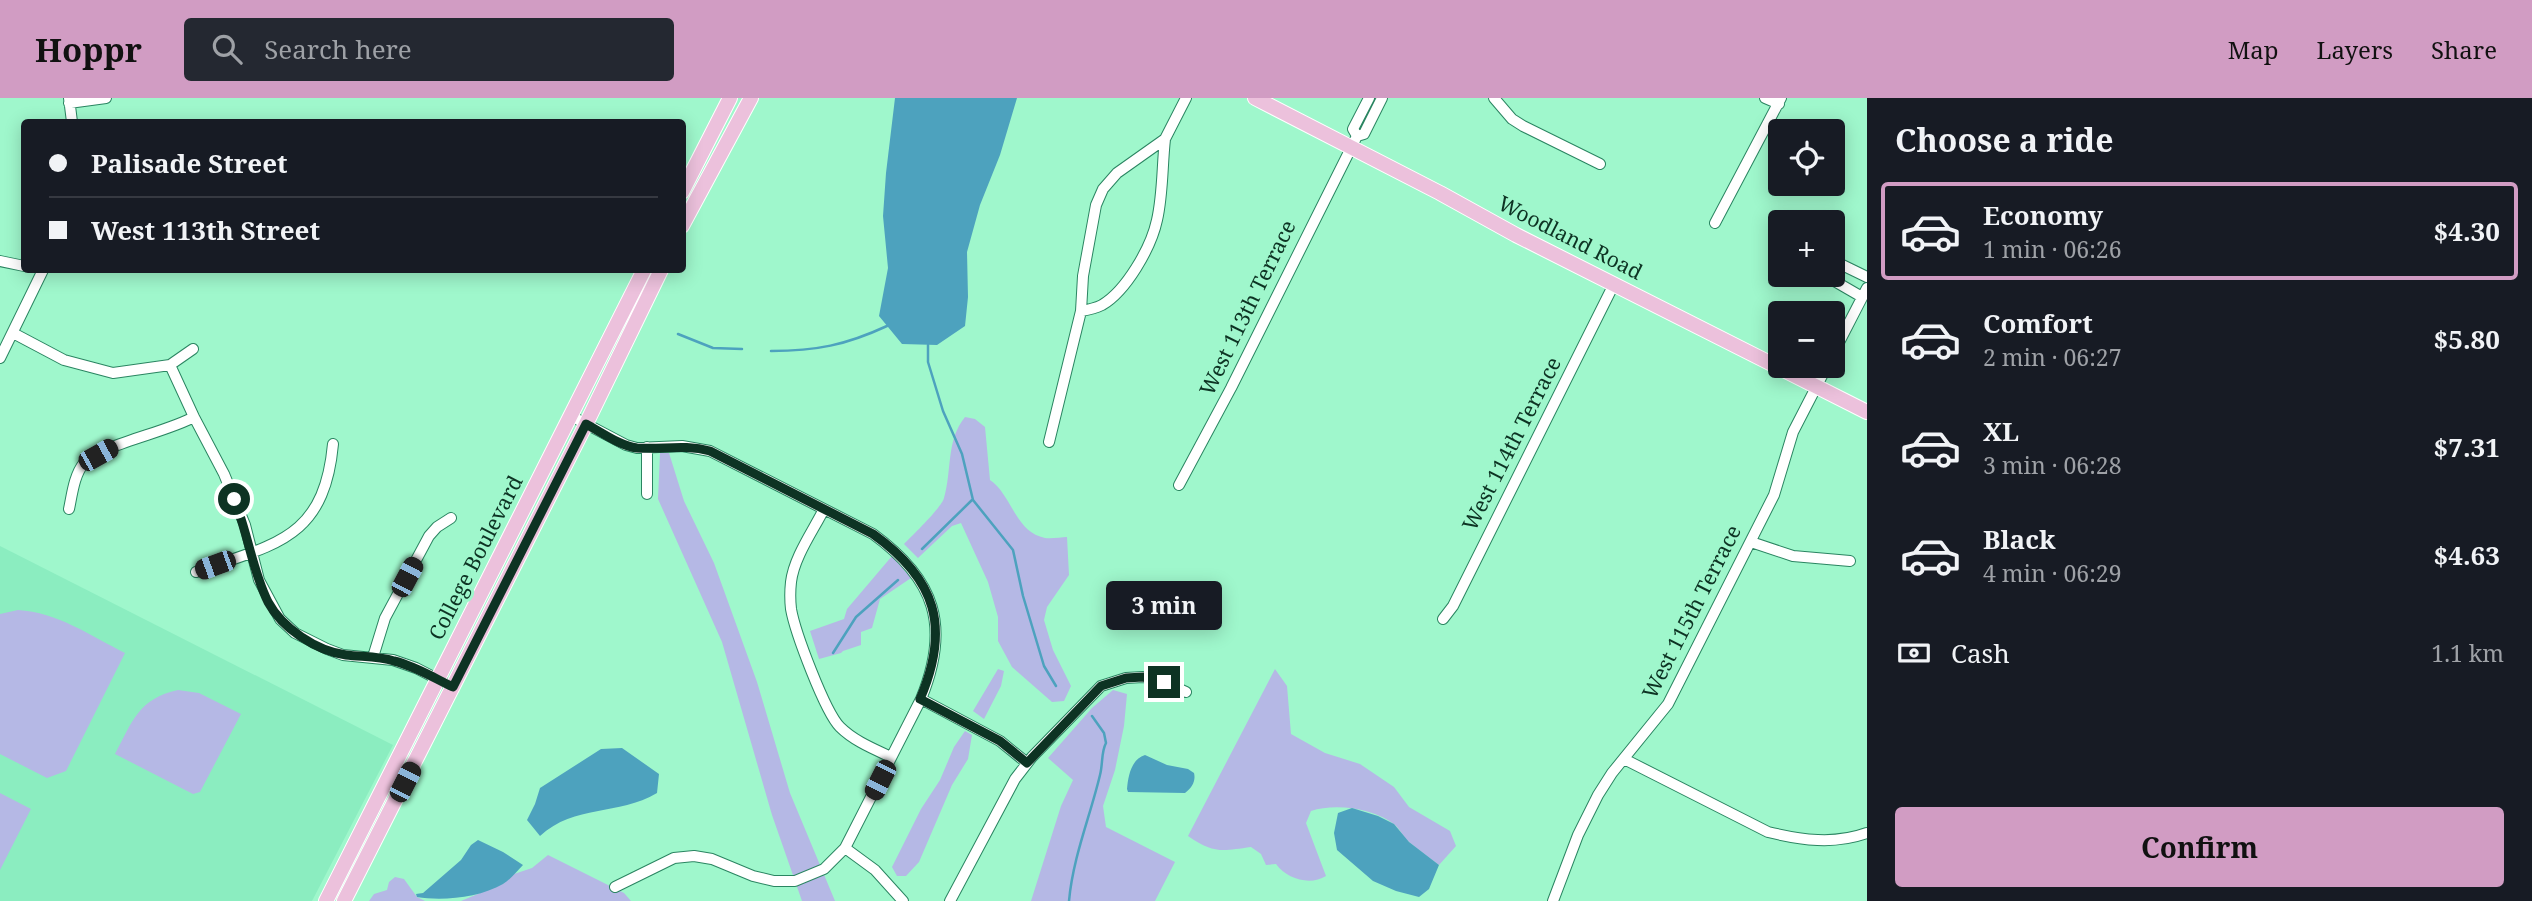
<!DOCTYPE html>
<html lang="en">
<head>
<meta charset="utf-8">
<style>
  :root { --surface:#171b24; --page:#242831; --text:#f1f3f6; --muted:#9ea1a6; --line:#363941; --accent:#d19cc3 }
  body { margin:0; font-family:"Noto Serif",serif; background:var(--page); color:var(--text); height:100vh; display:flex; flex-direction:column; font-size:26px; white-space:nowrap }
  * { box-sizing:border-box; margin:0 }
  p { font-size:23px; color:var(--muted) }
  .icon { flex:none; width:38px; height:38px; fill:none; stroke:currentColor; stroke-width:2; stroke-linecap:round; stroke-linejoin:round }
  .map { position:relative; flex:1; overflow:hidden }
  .details { display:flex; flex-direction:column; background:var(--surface); width:665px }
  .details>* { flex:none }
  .guide { position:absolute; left:21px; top:21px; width:665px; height:154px; border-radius:7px; box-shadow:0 4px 18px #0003; display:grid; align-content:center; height:154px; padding:0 28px; background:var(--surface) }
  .tools { position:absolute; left:1768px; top:21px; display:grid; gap:14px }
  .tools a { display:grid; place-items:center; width:77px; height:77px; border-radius:7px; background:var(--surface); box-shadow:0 4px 18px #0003; font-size:35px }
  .end { position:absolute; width:32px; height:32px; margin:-16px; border:9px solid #0d3323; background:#fff; box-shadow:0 0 0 4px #fff }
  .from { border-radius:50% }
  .bubble { position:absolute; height:49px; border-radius:7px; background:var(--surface); box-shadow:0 4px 18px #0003; font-size:23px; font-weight:700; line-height:49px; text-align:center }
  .car { position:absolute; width:21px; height:42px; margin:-21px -10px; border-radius:9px; box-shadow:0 0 5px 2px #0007; background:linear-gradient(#222 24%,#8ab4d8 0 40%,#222 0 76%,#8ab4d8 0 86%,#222 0) }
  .guide b { display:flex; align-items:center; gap:24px; height:66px; font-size:26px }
  .guide b+b { border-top:2px solid var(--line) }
  .guide i { width:18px; height:18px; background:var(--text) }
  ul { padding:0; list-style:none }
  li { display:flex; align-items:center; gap:21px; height:98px; margin:0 14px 10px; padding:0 14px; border:4px solid transparent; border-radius:7px }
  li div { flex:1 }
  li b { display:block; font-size:26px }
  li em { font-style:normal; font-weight:700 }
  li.current { border-color:var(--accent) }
  li>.icon { width:63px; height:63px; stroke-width:1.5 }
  h2 { padding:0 28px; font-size:32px; line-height:84px }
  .pay { display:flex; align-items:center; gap:18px; height:77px; padding:0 28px; font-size:26px }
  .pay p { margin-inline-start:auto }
  .button { display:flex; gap:14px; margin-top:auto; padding:14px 28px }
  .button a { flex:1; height:80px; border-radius:7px; background:var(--accent); color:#111; font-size:28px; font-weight:700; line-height:80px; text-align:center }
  header { display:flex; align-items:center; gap:42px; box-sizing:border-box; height:98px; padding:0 35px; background:var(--accent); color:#111 }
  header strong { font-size:33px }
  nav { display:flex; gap:38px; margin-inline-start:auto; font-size:24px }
  .search { width:490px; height:63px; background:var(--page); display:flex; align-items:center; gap:18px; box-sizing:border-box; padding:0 24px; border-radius:7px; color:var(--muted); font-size:26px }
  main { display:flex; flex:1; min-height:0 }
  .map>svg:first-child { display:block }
  .built { fill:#8bedc0 }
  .green { fill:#b5b8e5 }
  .water { fill:#4da2be }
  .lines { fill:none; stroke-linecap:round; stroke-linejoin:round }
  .stream { stroke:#4da2be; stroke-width:2.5 }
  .minor-casing { stroke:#2a8561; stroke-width:12 }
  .major-casing { stroke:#fff; stroke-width:16 }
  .minor { stroke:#fff; stroke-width:10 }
  .major { stroke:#ecc1dc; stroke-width:14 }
  .route { stroke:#0d3323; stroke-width:9 }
  .labels { text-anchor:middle; stroke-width:6; stroke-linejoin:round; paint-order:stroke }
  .street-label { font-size:21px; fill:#0d3323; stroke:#9ff7cc }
</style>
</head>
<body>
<header>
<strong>Hoppr</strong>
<div class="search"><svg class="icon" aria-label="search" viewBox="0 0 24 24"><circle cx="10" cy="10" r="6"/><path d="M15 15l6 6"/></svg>Search here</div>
<nav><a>Map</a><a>Layers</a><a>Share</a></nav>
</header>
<main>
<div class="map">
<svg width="1867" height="803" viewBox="0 0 1867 803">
  <rect width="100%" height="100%" fill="#9ff7cc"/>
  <path class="built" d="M0,448L393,647L312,803H0Z"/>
  <path class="green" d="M965,319L975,321L985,329L990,382C1012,397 1015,434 1045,440C1052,441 1061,439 1067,439L1069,477L1047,509L1044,522L1053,552L1071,588L1064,603L1052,604L1012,569L998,543V519L988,484L961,425L952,428L918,460L904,446C912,438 942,409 944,400C952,373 946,342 965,319Z
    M660,355H669L684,403L714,465L757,584L790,695L835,803H802L772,717L722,544L658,401Z
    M892,458L911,480L880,501L872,530L861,534V547L843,553L841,555L819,561L810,533L844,521L847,511Z
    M18,512C57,514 91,538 125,555L66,673L47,680L0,656V516Z
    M998,571L1004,573L1001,588L984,621L973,613Z
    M1275,571L1287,588L1291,636L1325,655L1360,666L1394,689L1409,709L1450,733L1456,748L1439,767C1429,759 1418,752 1409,744C1403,739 1400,731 1395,727C1374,710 1335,705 1311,713L1306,725L1326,778C1310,788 1287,781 1276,766L1266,767L1261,756L1251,749C1222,753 1214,756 1188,738Z
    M178,592L199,595L241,616L200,694L193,696L115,656C132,624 139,600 178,592Z
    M1113,592L1127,596L1124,628L1115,672L1103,708L1106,729L1175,764L1155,803H1031L1061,708L1073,682L1048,660L1092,610Z
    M965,633L972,637L968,661L952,687L919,764L906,778H897L892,769L921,711L940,682L954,649Z
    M0,695L31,711L0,772Z
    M548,757L624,795L631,803H461L504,785L514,776L532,770Z
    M395,779L404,781L417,799L425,803H369L374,796L387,792L389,784Z"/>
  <path class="water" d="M895,0H1017L1000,57L980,107L967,154L968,199L965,228L937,247L902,246L879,218L888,170L883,118L886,75Z
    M622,650L659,676L657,695C618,718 575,706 540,738L527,722L535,706L540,690L601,651Z
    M1145,657L1167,667L1188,671L1194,675C1196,683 1192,690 1185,695L1128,694L1127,691C1128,679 1131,661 1145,657Z
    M1352,710L1378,718L1394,726L1409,744L1439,767L1429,791L1419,799L1396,793L1373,783L1337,752L1334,735L1338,715Z
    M478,742L503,754L523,767C517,773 510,782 503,786C479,800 442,803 417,799L416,796L423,795L461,762L471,747Z"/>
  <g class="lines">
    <path class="stream" d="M678,236L713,250L742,251
      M928,247V264L943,313L962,356L973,402L1013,452L1023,498L1044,568L1056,588
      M771,253C816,253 846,247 887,228
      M922,451L972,402
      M833,555L856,519L898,482
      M1069,803C1073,759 1090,719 1100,677C1103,666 1101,654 1106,645L1104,635L1092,618"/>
    <g class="minor-casing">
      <path id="minor" d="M69,0L72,24
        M1494,0L1512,21L1523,28L1600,66
        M1765,0L1779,6
        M69,5L106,0
        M1357,38L1364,36L1382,0
        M1715,125L1781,0
        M1832,162L1867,179
        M0,163L24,168
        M1824,177L1862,199
        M1081,213C1087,212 1096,210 1102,207C1126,193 1151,150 1157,122C1163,96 1162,68 1165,41
        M13,235L64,262L113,275L170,267L194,319L224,376L245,427L259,482L280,521L295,535L327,551L343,557L393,562L416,570L453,589
        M1832,258L1867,190
        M0,260L43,172
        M170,267L193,251
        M571,318L626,347L637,350L682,348L710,353L873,436C935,481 951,528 921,601L1000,643L1027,665
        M1049,344L1081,213L1083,178L1096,107L1103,91L1117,75L1165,41L1186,0
        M1179,387L1231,290L1357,38L1353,31L1369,0
        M647,396V349
        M69,411C72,397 74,377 84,365C101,347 167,334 194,319
        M824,411C813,433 794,459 791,484C790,493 790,502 791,511C795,534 825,614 840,629C854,643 874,651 891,659
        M1751,444L1793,458L1850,463
        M196,474C273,446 324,443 333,346
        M1443,521L1453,508L1614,186
        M373,559L385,520L429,438L437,429L451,420
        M1624,661L1768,734C1801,742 1834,747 1867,735
        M845,750L875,772L903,803
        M615,789L674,760L694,758L712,761L753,778L774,783H795L824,771L845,750L921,601
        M950,803L1015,681L1032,659L1101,588L1126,580L1143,579L1164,584L1186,594
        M1553,803L1578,737L1598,697L1612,675L1668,606L1774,397L1793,334L1827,268"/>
    </g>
    <g class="major-casing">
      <path id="major" d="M1255,0L1440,95L1516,137L1867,314
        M682,94L730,0
        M682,128L751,0
        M326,803L644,172
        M344,803L586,326L661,172"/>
    </g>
    <use href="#minor" class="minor"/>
    <use href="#major" class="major"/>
  </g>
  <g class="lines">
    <path class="route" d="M234,401C248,435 252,472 268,504C282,530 316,553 346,557C362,559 378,558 394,563C415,568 434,580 453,589L586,326C601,334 620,348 637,350C662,352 684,346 710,353L873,436C936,481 951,529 920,601L1000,643L1027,665L1101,588L1126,580L1143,579L1164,584"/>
  </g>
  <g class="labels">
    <g class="street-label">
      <text transform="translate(1570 140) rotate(27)" y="7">Woodland Road</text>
      <text transform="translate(1248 210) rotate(-64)" y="7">West 113th Terrace</text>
      <text transform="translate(1512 346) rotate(-63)" y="7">West 114th Terrace</text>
      <text transform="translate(476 460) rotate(-63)" y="7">College Boulevard</text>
      <text transform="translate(1692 514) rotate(-63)" y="7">West 115th Terrace</text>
    </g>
  </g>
</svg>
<div class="tools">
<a><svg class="icon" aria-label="locate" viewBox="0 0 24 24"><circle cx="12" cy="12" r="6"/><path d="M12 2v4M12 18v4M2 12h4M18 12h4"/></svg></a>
<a>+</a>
<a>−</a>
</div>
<i class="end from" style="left:234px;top:401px"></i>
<i class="end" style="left:1164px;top:584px"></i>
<div class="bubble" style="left:1106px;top:483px;width:116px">3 min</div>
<i class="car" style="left:98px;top:357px;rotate:61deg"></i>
<i class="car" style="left:215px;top:467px;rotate:250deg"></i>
<i class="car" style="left:407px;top:479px;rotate:28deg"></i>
<i class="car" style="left:880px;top:682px;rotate:207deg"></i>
<i class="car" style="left:405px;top:684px;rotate:27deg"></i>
<div class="guide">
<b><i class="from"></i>Palisade Street</b>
<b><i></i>West 113th Street</b>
</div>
</div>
<section class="details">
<h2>Choose a ride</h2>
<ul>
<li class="current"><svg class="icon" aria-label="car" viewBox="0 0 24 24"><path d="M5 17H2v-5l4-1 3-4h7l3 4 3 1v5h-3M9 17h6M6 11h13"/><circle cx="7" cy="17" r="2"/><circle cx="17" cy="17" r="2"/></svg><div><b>Economy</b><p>1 min · 06:26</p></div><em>$4.30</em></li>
<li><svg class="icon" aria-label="car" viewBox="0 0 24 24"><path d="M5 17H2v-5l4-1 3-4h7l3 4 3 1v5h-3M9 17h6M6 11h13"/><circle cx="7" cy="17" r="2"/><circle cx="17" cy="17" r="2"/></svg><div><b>Comfort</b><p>2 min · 06:27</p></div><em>$5.80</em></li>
<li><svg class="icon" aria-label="car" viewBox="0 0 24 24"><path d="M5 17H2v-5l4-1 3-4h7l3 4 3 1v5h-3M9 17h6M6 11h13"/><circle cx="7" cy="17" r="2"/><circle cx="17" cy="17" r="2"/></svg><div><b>XL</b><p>3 min · 06:28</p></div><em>$7.31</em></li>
<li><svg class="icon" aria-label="car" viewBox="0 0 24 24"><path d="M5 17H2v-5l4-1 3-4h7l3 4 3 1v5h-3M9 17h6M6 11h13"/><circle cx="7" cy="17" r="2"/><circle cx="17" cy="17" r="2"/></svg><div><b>Black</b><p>4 min · 06:29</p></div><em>$4.63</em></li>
</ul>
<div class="pay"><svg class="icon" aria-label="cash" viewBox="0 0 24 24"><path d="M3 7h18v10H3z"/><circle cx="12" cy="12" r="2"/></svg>Cash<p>1.1 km</p></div>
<div class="button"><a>Confirm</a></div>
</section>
</main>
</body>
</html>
